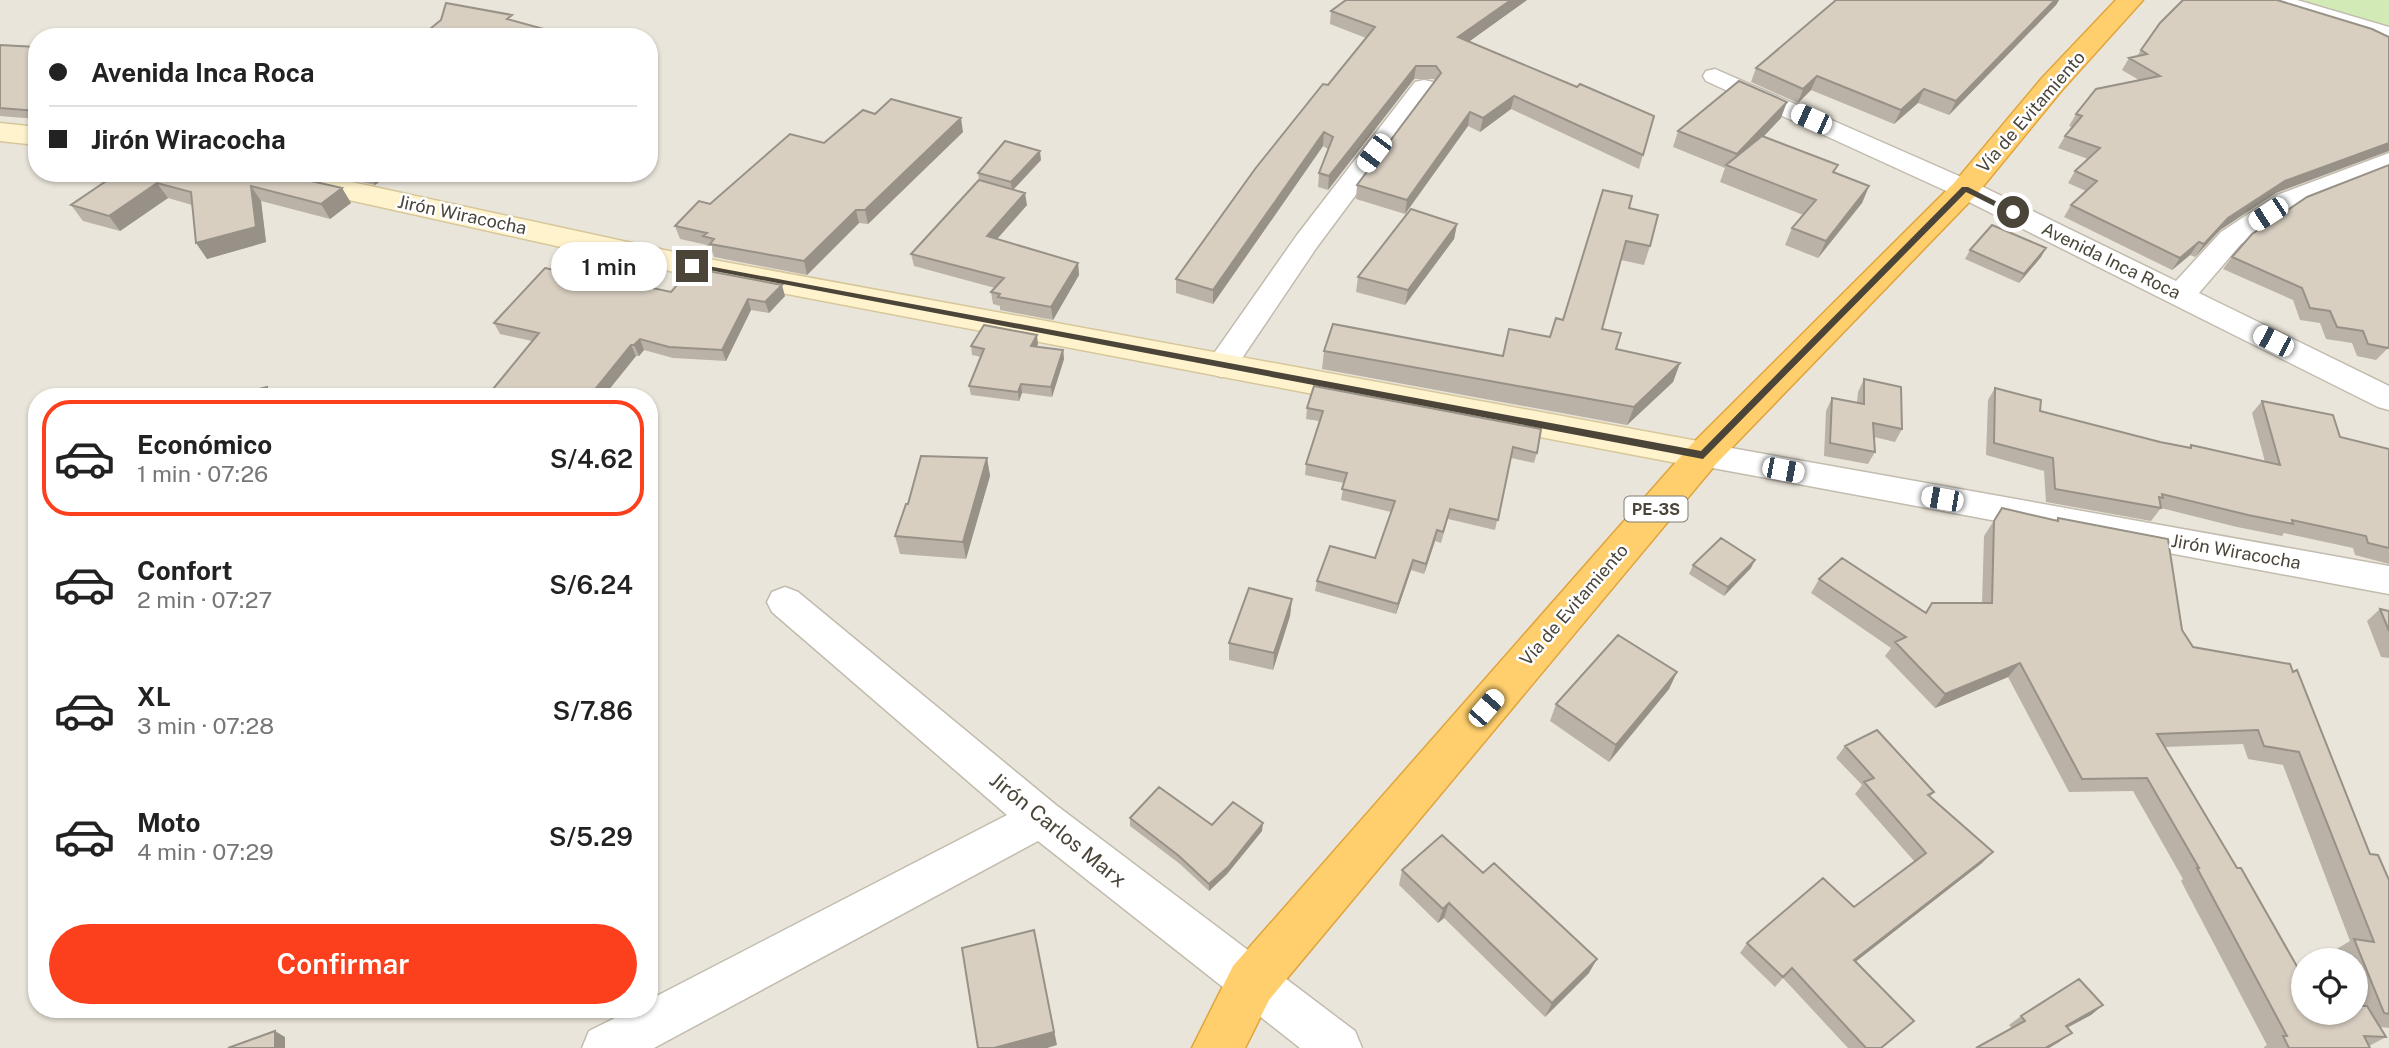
<!DOCTYPE html>
<html lang="es">
<head>
<meta charset="utf-8">
<style>
  :root { --surface:#fff; --page:#f2f2f2; --text:#222; --muted:#767676; --line:#e0e0e0; --accent:#fc3f1d }
  body { margin:0; font-family:"Public Sans",sans-serif; background:var(--page); color:var(--text); height:100vh; display:flex; flex-direction:column; font-size:26px; white-space:nowrap }
  * { box-sizing:border-box; margin:0 }
  p { font-size:23px; color:var(--muted) }
  .icon { flex:none; width:38px; height:38px; fill:none; stroke:currentColor; stroke-width:2; stroke-linecap:round; stroke-linejoin:round }
  .map { position:relative; flex:1; overflow:hidden }
  .drawer { position:absolute; left:28px; top:388px; width:630px; height:630px; display:flex; flex-direction:column; background:var(--surface); border-radius:28px; box-shadow:0 2px 5px #0004 }
  .drawer>* { flex:none }
  .guide { position:absolute; left:28px; top:28px; width:630px; height:154px; border-radius:28px; box-shadow:0 2px 5px #0004; display:grid; align-content:center; height:154px; padding:0 21px; background:var(--surface) }
  .fabs { position:absolute; left:2291px; top:948px; display:grid; gap:14px }
  .fabs a { display:grid; place-items:center; width:77px; height:77px; border-radius:50%; background:var(--surface); box-shadow:0 2px 5px #0004; font-size:35px }
  .end { position:absolute; width:32px; height:32px; margin:-16px; border:9px solid #4b4439; background:#fff; box-shadow:0 0 0 4px #fff }
  .from { border-radius:50% }
  .bubble { position:absolute; height:49px; border-radius:24px; background:var(--surface); box-shadow:0 2px 5px #0004; font-size:23px; font-weight:600; line-height:49px; text-align:center }
  .car { position:absolute; width:21px; height:42px; margin:-21px -10px; border-radius:9px; box-shadow:0 0 5px 2px #0007; background:linear-gradient(#fff 24%,#345 0 40%,#fff 0 76%,#345 0 86%,#fff 0) }
  .guide b { display:flex; align-items:center; gap:24px; height:66px; font-size:26px }
  .guide b+b { border-top:2px solid var(--line) }
  .guide i { width:18px; height:18px; background:var(--text) }
  ul { padding:12px 0 0; list-style:none }
  li { display:flex; align-items:center; gap:21px; height:116px; margin:0 14px 10px; padding:0 7px; border:4px solid transparent; border-radius:28px }
  li div { flex:1 }
  li b { display:block; font-size:26px }
  li em { font-style:normal; font-weight:600 }
  li.current { border-color:var(--accent) }
  li>.icon { width:63px; height:63px; stroke-width:1.5 }
  .action { display:flex; gap:14px; margin-top:auto; padding:14px 21px }
  .action a { flex:1; height:80px; border-radius:42px; background:var(--accent); color:#fff; font-size:28px; font-weight:600; line-height:80px; text-align:center }
  .map>svg:first-child { display:block }
  .residential { fill:#eae5da; fill-rule:evenodd }
  .green { fill:#d2eab5 }
  .lines { fill:none; stroke-linecap:round; stroke-linejoin:round }
  .street-casing { stroke:#c2bbae; stroke-width:3 }
  .secondary-casing { stroke:#d6c79b; stroke-width:3 }
  .highway-casing { stroke:#e0a43c; stroke-width:3 }
  .street { fill:#fff; fill-rule:evenodd }
  .secondary { fill:#fff3cd; fill-rule:evenodd }
  .highway { fill:#ffcf6e; fill-rule:evenodd }
  .wall { fill:#bab2a6; fill-rule:evenodd }
  .shaded-wall { fill:#979187 }
  .building { fill:#d8cfc1; stroke:#979187; stroke-width:2 }
  .route { fill:#4b4439 }
  .labels { text-anchor:middle; stroke-width:5; stroke-linejoin:round; paint-order:stroke }
  .shield { fill:#fff; stroke:#817c74; stroke-width:2 }
  .shield-label { font-size:16px; font-weight:bold; fill:#4b4439 }
  .street-label { font-size:18px; fill:#4b4439; stroke:#fff }
  .near-street-label { font-size:21px; fill:#4b4439; stroke:#fff }
</style>
</head>
<body>
<div class="map">
<svg width="2389" height="1048" viewBox="0 0 2389 1048">
  <rect width="100%" height="100%" fill="#f6f3ec"/>
  <path class="residential" d="M0,0H2389V1048H0ZM37,37H649V173H37ZM37,397H649V1010H37ZM2303,961H2356V1013H2303Z"/>
  <path class="green" d="M2307,0H2389V28L2304,3Z"/>
  <g class="lines">
    <g class="street-casing">
      <path id="street" d="M2262,0H2297L2389,27V42L2265,5Z
        M1715,69L1975,183L2176,281L2221,232L2277,195L2389,153V170L2297,207L2241,244L2199,293L2389,386V410L2378,407L1955,195L1706,81L1703,76L1706,71Z
        M1424,80L1433,82L1436,87L1317,247L1232,373L1221,377L1210,373L1205,366L1210,359L1297,235L1415,82Z
        M1703,443L2389,566V594L1691,464L1686,455L1691,446Z
        M785,587L798,592L1056,805L1355,1031L1362,1048H1300L1038,841L654,1048H582L589,1031L631,1010H649V1000L1007,815L772,612L767,602L772,592Z"/>
    </g>
    <g class="secondary-casing">
      <path id="secondary" d="M0,123L37,127V145L0,141Z
        M253,173H310L692,256L1703,442L1716,446L1721,455L1716,464L1703,468L692,276L268,182L258,179Z"/>
    </g>
    <g class="highway-casing">
      <path id="highway" d="M2116,0H2143L2062,90L1976,195L1716,464L1269,1000L1245,1048H1192L1233,966L1690,446L1954,183L2042,78Z"/>
    </g>
    <use href="#street" class="street"/>
    <use href="#secondary" class="secondary"/>
    <use href="#highway" class="highway"/>
  </g>
  <path class="wall" d="M1527,0L1468,42L1577,87L1654,116L1639,169L1511,109L1480,132L1468,126L1405,214L1356,199L1357,185L1435,81L1434,79H1414L1328,190L1318,187L1319,173L1328,149L1323,146L1213,304L1176,293V279L1328,85L1366,38L1330,24L1331,11Z
    M1836,0H2059L2056,5L1949,115L1918,103L1894,124L1811,90L1798,103L1751,82L1756,68Z
    M2160,23L2276,193L2220,230L2195,257L2190,255L2172,270L2064,217L2071,205L2086,191L2068,183L2075,171L2088,159L2058,148L2065,136L2072,127L2069,126L2076,114L2139,80L2122,70L2129,58L2137,56Z
    M0,45L37,47V119L0,116Z
    M875,114L963,132L868,224L859,223L807,275L714,257L712,251L708,249L707,245L680,239L675,226L710,204L824,143Z
    M1781,118L1763,137L1835,173L1869,186L1862,203L1818,258L1785,245L1792,228L1803,215L1720,182L1725,168L1673,147L1678,131Z
    M1041,160L1013,190L1027,205L997,239L1078,263L1079,275L1053,320L1000,310V306L993,304L991,292L995,288L914,266L911,254L979,180L978,173Z
    M2389,165V347L2376,360L2357,356L2352,343L2326,339L2320,323L2300,320L2293,300L2223,269L2232,257Z
    M118,173L342,188L351,203L330,219L261,201L266,242L207,259L192,205L168,198L120,231L83,221L71,205Z
    M324,173H397L388,181L382,180L375,185Z
    M1629,208L1650,246L1644,265L1621,260L1602,329L1616,349L1680,363L1673,382L1627,425L1322,369L1324,351L1503,356L1550,337L1563,320Z
    M1457,224L1454,239L1405,305L1356,292L1358,277Z
    M2046,248L2041,257L2019,283L1965,259L1970,250Z
    M631,287L671,292L785,296L769,313L751,310L726,361L673,358L644,350L639,356H636L603,397H498L493,389L532,341L500,334L494,323Z
    M1038,344L1037,347L1063,350L1064,359L1052,397L1022,393L1019,401L971,395L969,386L981,357L972,355L971,346Z
    M1864,379L1902,429L1895,442L1874,437L1875,452L1868,464L1824,456L1826,411L1832,398L1857,403L1858,392Z
    M1314,386L1537,453L1534,463L1511,458L1495,530L1448,519L1441,543L1435,541L1424,574L1411,570L1396,614L1315,591L1317,581L1375,558L1391,512L1341,500L1344,483L1305,475L1306,464L1319,421L1306,419L1307,408Z
    M1995,388L2040,411L2160,442L2189,447L2191,445L2265,462L2252,413L2262,401L2340,437L2389,449V564L2355,555L2353,548L2284,533L2282,536L2237,527L2161,508L2151,521L2046,502L2044,471L1986,455L1988,400Z
    M987,458L990,476L966,559L900,554L895,536L908,504Z
    M2002,508L2056,520L2058,518L2182,630L2193,647L2290,664L2370,854L2389,880V1028L2380,1027L2386,1037L2369,1046L2370,1048H2264V1047L2267,1045L2181,881L2183,879L2133,791L2069,792L2008,677L1935,708L1885,656L1891,648L1811,593L1819,579L1926,612L1982,603L1984,536ZM2243,744L2248,759L2283,765L2350,941L2335,950L2339,961H2356V1002L2357,1006L2303,1013L2165,747Z
    M1693,565L1751,568L1724,596L1689,574Z
    M1292,599L1290,616L1273,670L1229,660V643Z
    M2380,609L2389,611V658L2381,657L2367,621Z
    M1677,672L1669,689L1609,762L1550,721L1556,704Z
    M1845,746L1934,792L1930,797L1982,863L1855,962L1914,1021L1882,1048H1848L1783,978L1775,987L1740,953L1747,943L1854,907L1914,861L1855,794L1862,785L1836,758Z
    M1130,818L1212,825L1262,831L1227,874L1209,891L1180,864L1130,826Z
    M1402,870L1483,873L1589,973L1545,1017L1444,918L1438,923L1399,885Z
    M2103,1005L2091,1015L2067,1028L2059,1042L2049,1048L2012,1028L2009,1025L2021,1016Z"/>
  <path class="shaded-wall" d="M1511,0H1527L1456,51L1458,37Z
    M2055,0H2059L2056,5L1949,115L1956,101Z
    M1416,66L1414,79L1328,190L1329,176Z
    M1817,76L1811,90L1798,103L1803,89Z
    M1924,89L1918,103L1894,124L1901,110Z
    M1514,96L1511,109L1480,132L1483,118Z
    M1787,102L1781,118L1734,168L1732,167L1737,154Z
    M1470,112L1468,126L1405,214L1407,200Z
    M961,118L963,132L868,224L865,210Z
    M1324,132L1323,146L1213,304V290Z
    M2389,143V151L2276,193L2220,230L2195,257L2204,244L2228,218L2285,181Z
    M1040,151L1041,160L1012,191L1011,182Z
    M373,173H378L382,180L375,185L370,175Z
    M383,173H397L388,181Z
    M157,183L168,198L120,231L109,216Z
    M251,186L261,201L266,242L207,259L196,243Z
    M1869,186L1862,203L1818,258L1826,241Z
    M342,188L351,203L330,219L321,204Z
    M1025,193L1027,205L989,248L987,236Z
    M856,210L859,223L807,275L804,261Z
    M1457,224L1454,239L1405,305L1408,290Z
    M2199,242L2190,255L2172,270L2180,258Z
    M2046,248L2041,257L2019,283L2024,274Z
    M1078,263L1079,275L1053,320L1051,307Z
    M782,285L785,296L769,313L765,302Z
    M748,299L751,310L726,361L722,350Z
    M1037,335L1038,344L1032,355L1031,346Z
    M640,339L644,350L639,356L634,345Z
    M631,345L636,356L603,397H589Z
    M1063,350L1064,359L1052,397L1051,387Z
    M1680,363L1673,382L1627,425L1634,407Z
    M1021,384L1022,393L1019,401L1018,392Z
    M267,387L275,397H267Z
    M987,458L990,476L966,559L963,542Z
    M1437,530L1435,541L1424,574L1426,564Z
    M1413,560L1411,570L1396,614L1398,604Z
    M1755,560L1751,568L1724,596L1728,587Z
    M1292,599L1290,616L1273,670L1274,653Z
    M2020,663L2008,677L1935,708L1945,694Z
    M1677,672L1669,689L1609,762L1616,745Z
    M1263,823L1262,831L1227,874L1209,891V884Z
    M1993,852L1982,863L1845,970L1854,960Z
    M1449,903L1444,918L1438,923L1443,909Z
    M1034,930L1057,1045L1047,1048H994Z
    M1597,959L1589,973L1545,1017L1552,1003Z
    M2103,1005L2091,1015L2053,1035L2066,1026Z
    M275,1031L285,1037V1048H275Z
    M2072,1033L2059,1042L2049,1048H2046Z"/>
  <path class="building" d="M1346,0H1511L1458,37L1577,87L1580,84L1654,116L1643,155L1514,96L1483,118L1470,112L1407,200L1357,185L1441,73L1436,66H1416L1329,176L1319,173L1333,137L1324,132L1213,290L1176,279L1255,169L1323,84L1328,85L1375,27L1331,11Z
    M1836,0H2055L1956,101L1924,89L1901,110L1817,76L1803,89L1756,68Z
    M2183,0H2277L2372,29L2389,37V143L2285,181L2228,218L2204,244L2199,242L2180,258L2071,205L2097,181L2075,171L2100,148L2065,136L2082,116L2076,114L2096,89L2160,76L2129,58L2147,54L2141,50L2160,23Z
    M446,3L512,15L507,19L573,37H420L441,20Z
    M0,45L37,47V111L0,108Z
    M1739,81L1787,102L1737,154L1678,131Z
    M891,99L961,118L865,210H856L804,261L710,244L714,239L703,236L707,233L675,226L699,201L710,204L790,134L824,143L863,110L875,114Z
    M1762,136L1838,165L1833,172L1869,186L1826,241L1792,228L1816,200L1726,165Z
    M1005,141L1040,151L1011,182L978,173Z
    M2389,165V346L2388,348L2368,344L2363,331L2337,327L2330,311L2310,308L2302,288L2232,257L2252,234L2307,197Z
    M118,173H276L342,188L321,204L251,186L256,227L196,243L191,192L157,183L109,216L71,205Z
    M979,180L1025,193L987,236L1078,263L1051,307L998,297L1000,294L991,292L1004,278L911,254Z
    M1603,190L1632,196L1629,208L1658,215L1650,246L1626,241L1602,329L1621,333L1616,349L1680,363L1634,407L1324,351L1333,324L1503,356L1509,329L1550,337L1556,318L1563,320Z
    M1411,209L1457,224L1408,290L1358,277Z
    M1992,225L2046,248L2024,274L1970,250Z
    M545,268L631,287L634,284L671,292L692,268L782,285L765,302L748,299L722,350L669,347L640,339L634,345H631L589,397H536L493,389L539,333L494,323Z
    M984,325L1037,335L1031,346L1063,350L1051,387L1021,384L1018,392L969,386L984,349L971,346Z
    M1864,379L1901,387L1902,429L1873,423L1875,452L1830,443L1832,398L1864,404Z
    M1314,386L1541,429L1537,453L1513,447L1498,520L1450,509L1443,532L1437,530L1426,564L1413,560L1398,604L1317,581L1330,546L1375,558L1395,501L1342,489L1347,473L1306,464L1323,411L1307,408Z
    M267,387V397H226Z
    M1995,388L2041,400L2040,411L2160,442L2191,448V445L2280,465L2262,401L2333,415L2340,437L2389,449V548L2368,543L2366,536L2292,520L2293,524L2248,515L2162,494L2163,498L2159,497L2161,508L2055,489L2053,458L1994,443Z
    M921,456L987,458L963,542L895,536L906,504H908Z
    M2002,508L2058,521V518L2168,539L2182,630L2193,647L2290,664L2293,672L2297,670L2370,854L2378,855L2389,880V1014L2384,1013L2354,939L2374,942L2299,752L2264,746L2258,730L2157,734L2237,868H2241L2303,977V1013H2356V1006H2367L2386,1037L2364,1036L2370,1048H2289L2283,1036H2287L2197,868H2199L2147,778L2082,779L2020,663L1945,694L1895,642L1906,637L1819,579L1842,558L1926,613L1932,603H1992L1994,521Z
    M1721,538L1755,560L1728,587L1693,565Z
    M1249,588L1292,599L1274,653L1229,643Z
    M2380,609L2389,611V631Z
    M1618,635L1677,672L1616,745L1556,704Z
    M1877,730L1934,792L1928,795L1993,852L1854,960L1914,1021L1881,1048H1866L1792,968L1783,977L1747,943L1823,878L1854,907L1926,853L1864,782L1874,778L1845,746Z
    M1159,787L1212,825L1233,802L1263,823L1228,867L1209,884L1179,856L1130,818Z
    M1442,835L1483,873L1494,863L1597,959L1552,1003L1449,903L1443,909L1402,870Z
    M1034,930L1054,1032L994,1048H978L962,948Z
    M2079,979L2103,1005L2066,1026L2072,1033L2047,1047L2048,1048H1976L2025,1021L2021,1016Z
    M275,1031V1048H228Z"/>
  <path class="route" d="M1962,187H1968L2017,212L2010,214L1966,192L1703,459L688,266L692,263L1701,451Z"/>
  <g class="labels">
    <rect class="shield" x="1624.5" y="496.5" width="63" height="25" rx="5"/>
    <g class="shield-label">
      <text x="1656" y="515">PE-3S</text>
    </g>
    <g class="street-label">
      <text transform="translate(2031 112) rotate(-49)" y="6">Vía de Evitamiento</text>
      <text transform="translate(462 215) rotate(12)" y="6">Jirón Wiracocha</text>
      <text transform="translate(2111 261) rotate(26)" y="6">Avenida Inca Roca</text>
      <text transform="translate(2236 552) rotate(10)" y="6">Jirón Wiracocha</text>
      <text transform="translate(1574 605) rotate(-49)" y="6">Vía de Evitamiento</text>
    </g>
    <g class="near-street-label">
      <text transform="translate(1058 830) rotate(39)" y="7">Jirón Carlos Marx</text>
    </g>
  </g>
</svg>
<div class="fabs">
<a><svg class="icon" aria-label="locate" viewBox="0 0 24 24"><circle cx="12" cy="12" r="6"/><path d="M12 2v4M12 18v4M2 12h4M18 12h4"/></svg></a>
</div>
<i class="end from" style="left:2013px;top:212px"></i>
<i class="end" style="left:692px;top:266px"></i>
<div class="bubble" style="left:551px;top:242px;width:116px">1 min</div>
<i class="car" style="left:1811px;top:119px;rotate:294deg"></i>
<i class="car" style="left:1374px;top:153px;rotate:217deg"></i>
<i class="car" style="left:2268px;top:214px;rotate:237deg"></i>
<i class="car" style="left:2273px;top:341px;rotate:297deg"></i>
<i class="car" style="left:1783px;top:470px;rotate:101deg"></i>
<i class="car" style="left:1942px;top:499px;rotate:280deg"></i>
<i class="car" style="left:1486px;top:708px;rotate:41deg"></i>
<div class="guide">
<b><i class="from"></i>Avenida Inca Roca</b>
<b><i></i>Jirón Wiracocha</b>
</div>
<section class="drawer">
<ul>
<li class="current"><svg class="icon" aria-label="car" viewBox="0 0 24 24"><path d="M5 17H2v-5l4-1 3-4h7l3 4 3 1v5h-3M9 17h6M6 11h13"/><circle cx="7" cy="17" r="2"/><circle cx="17" cy="17" r="2"/></svg><div><b>Económico</b><p>1 min · 07:26</p></div><em>S/4.62</em></li>
<li><svg class="icon" aria-label="car" viewBox="0 0 24 24"><path d="M5 17H2v-5l4-1 3-4h7l3 4 3 1v5h-3M9 17h6M6 11h13"/><circle cx="7" cy="17" r="2"/><circle cx="17" cy="17" r="2"/></svg><div><b>Confort</b><p>2 min · 07:27</p></div><em>S/6.24</em></li>
<li><svg class="icon" aria-label="car" viewBox="0 0 24 24"><path d="M5 17H2v-5l4-1 3-4h7l3 4 3 1v5h-3M9 17h6M6 11h13"/><circle cx="7" cy="17" r="2"/><circle cx="17" cy="17" r="2"/></svg><div><b>XL</b><p>3 min · 07:28</p></div><em>S/7.86</em></li>
<li><svg class="icon" aria-label="car" viewBox="0 0 24 24"><path d="M5 17H2v-5l4-1 3-4h7l3 4 3 1v5h-3M9 17h6M6 11h13"/><circle cx="7" cy="17" r="2"/><circle cx="17" cy="17" r="2"/></svg><div><b>Moto</b><p>4 min · 07:29</p></div><em>S/5.29</em></li>
</ul>
<div class="action"><a>Confirmar</a></div>
</section>
</div>
</body>
</html>
